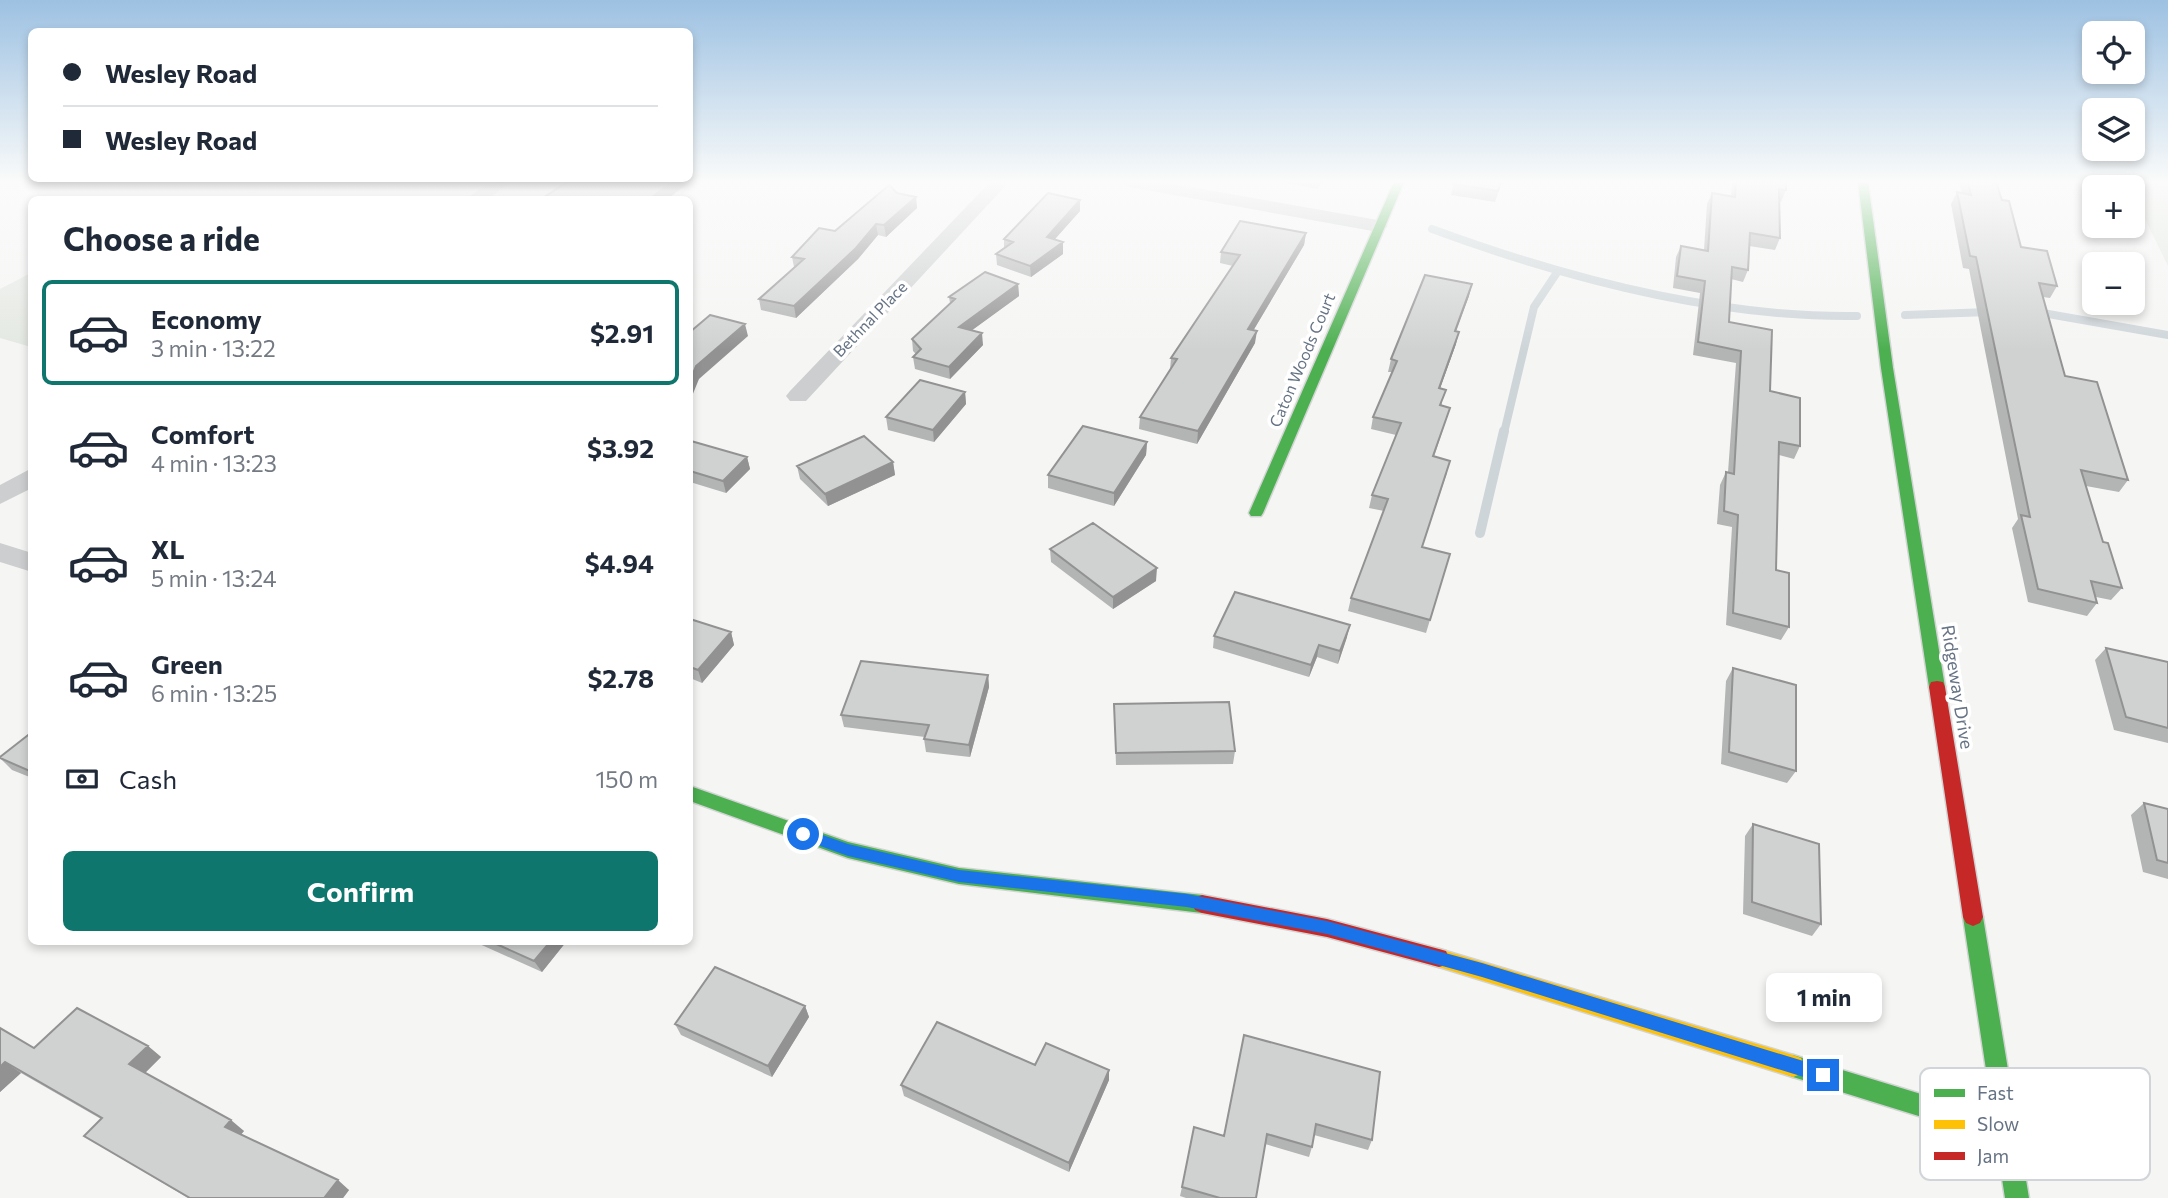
<!DOCTYPE html>
<html lang="en">
<head>
<meta charset="utf-8">
<style>
  :root { --surface:#fff; --page:#f2f2f3; --text:#1f2937; --muted:#747a83; --line:#e0e1e3; --accent:#0f766e }
  body { margin:0; font-family:Commissioner,sans-serif; background:var(--page); color:var(--text); height:100vh; display:flex; flex-direction:column; font-size:26px; white-space:nowrap }
  * { box-sizing:border-box; margin:0 }
  p { font-size:23px; color:var(--muted) }
  .icon { flex:none; width:38px; height:38px; fill:none; stroke:currentColor; stroke-width:2; stroke-linecap:round; stroke-linejoin:round }
  .map { position:relative; flex:1; overflow:hidden }
  .details { position:absolute; left:28px; top:196px; width:665px; height:749px; display:flex; flex-direction:column; background:var(--surface); border-radius:10px; box-shadow:0 4px 10px #0003 }
  .details>* { flex:none }
  .guide { position:absolute; left:28px; top:28px; width:665px; height:154px; border-radius:10px; box-shadow:0 4px 10px #0003; display:grid; align-content:center; height:154px; padding:0 35px; background:var(--surface) }
  .controls { position:absolute; left:2082px; top:21px; display:grid; gap:14px }
  .controls a { display:grid; place-items:center; width:63px; height:63px; border-radius:10px; background:var(--surface); box-shadow:0 4px 10px #0003; font-size:35px }
  .end { position:absolute; width:32px; height:32px; margin:-16px; border:9px solid #1a73e8; background:#fff; box-shadow:0 0 0 4px #fff }
  .from { border-radius:50% }
  .bubble { position:absolute; height:49px; border-radius:10px; background:var(--surface); box-shadow:0 4px 10px #0003; font-size:23px; font-weight:700; line-height:49px; text-align:center }
  .guide b { display:flex; align-items:center; gap:24px; height:66px; font-size:26px }
  .guide b+b { border-top:2px solid var(--line) }
  .guide i { width:18px; height:18px; background:var(--text) }
  ul { padding:0; list-style:none }
  li { display:flex; align-items:center; gap:21px; height:105px; margin:0 14px 10px; padding:0 21px; border:4px solid transparent; border-radius:10px }
  li div { flex:1 }
  li b { display:block; font-size:26px }
  li em { font-style:normal; font-weight:700 }
  li.active { border-color:var(--accent) }
  li>.icon { width:63px; height:63px; stroke-width:1.5 }
  h2 { padding:0 35px; font-size:32px; line-height:84px }
  .pay { display:flex; align-items:center; gap:18px; height:77px; padding:0 35px; font-size:26px }
  .pay p { margin-inline-start:auto }
  .cta { display:flex; gap:14px; margin-top:auto; padding:14px 35px }
  .cta a { flex:1; height:80px; border-radius:10px; background:var(--accent); color:#fff; font-size:28px; font-weight:700; line-height:80px; text-align:center }
  .map>svg:first-child { display:block }
  .green { fill:#e4e8e2 }
  .lines { fill:none; stroke-linecap:round; stroke-linejoin:round }
  .stream-far1 { stroke:#ced5d9; stroke-width:8 }
  .stream { stroke:#ced5d9; stroke-width:10 }
  .fast-casing { stroke:#d2d4d4; stroke-width:3 }
  .slow-casing { stroke:#d2d4d4; stroke-width:3 }
  .jam-casing { stroke:#d2d4d4; stroke-width:3 }
  .street { fill:#cdcecf; fill-rule:evenodd }
  .fast { fill:#4caf50; fill-rule:evenodd }
  .slow { fill:#ffc107; fill-rule:evenodd }
  .jam { fill:#c62828; fill-rule:evenodd }
  .wall { fill:#b3b4b4 }
  .shaded-wall { fill:#929292 }
  .building { fill:#d0d1d1; stroke:#929292; stroke-width:2 }
  .route { fill:#1a73e8 }
  .labels { text-anchor:middle; stroke-width:7; stroke-linejoin:round; paint-order:stroke }
  .far-street-label { font-size:16px; fill:#667384; stroke:#fff }
  .street-label { font-size:18px; fill:#667384; stroke:#fff }
  .key { fill:#fff; stroke:#d1d5da; stroke-width:2 }
  .key-label { font-size:19px; fill:#667384 }
</style>
</head>
<body>
<div class="map">
<svg width="2168" height="1198" viewBox="0 0 2168 1198">
  <rect width="100%" height="100%" fill="#f5f6f4"/>
  <path class="green" d="M2127,182H2168V266L2133,194V187H2130Z
    M31,273V347L0,338V289Z"/>
  <g class="lines">
    <path class="stream-far1" d="M1432,229C1565,278 1715,318 1857,316
      M2037,312L2168,335
      M1905,315L1989,312
      M1504,433L1534,307L1558,271"/>
    <path class="stream" d="M1480,533L1504,431"/>
    <g class="fast-casing">
      <path id="fast" d="M1394,182H1404L1263,513L1261,516H1251L1249,513Z
        M1858,182H1868L1893,368L1945,687L1943,692H1931L1929,687L1881,368Z
        M690,786L848,842L959,868L1202,895L1209,898L1212,904L1209,910L1202,913L959,884L848,858L690,801Z
        M1973,908L1980,911L1983,917L2029,1198H2005L1996,1140L1793,1077L1785,1074L1782,1066L1785,1058L1793,1055L1993,1116L1963,917L1966,911Z"/>
    </g>
    <g class="slow-casing">
      <path id="slow" d="M1439,949L1793,1055L1801,1058L1804,1066L1801,1074L1793,1077L1439,967L1432,965L1429,958L1432,951Z"/>
    </g>
    <g class="jam-casing">
      <path id="jam" d="M1937,681L1943,682L1945,687L1983,917L1980,923L1973,926L1966,923L1963,917L1929,687L1931,682Z
        M1202,895L1327,919L1439,949L1446,951L1449,958L1446,965L1439,967L1327,937L1202,913L1195,910L1192,904L1195,898Z"/>
    </g>
    <path class="street" d="M489,182H511L487,200H465Z
      M990,182H1009L806,401H790L786,396L790,391Z
      M1121,182H1162L1378,220L1388,226L1378,232L1130,187Z
      M32,468V488L0,504V485Z
      M0,543L32,553V572L0,562Z"/>
    <use href="#fast" class="fast"/>
    <use href="#slow" class="slow"/>
    <use href="#jam" class="jam"/>
  </g>
  <path class="wall" d="M1281,182H1322L1318,189Z
    M1454,182H1502L1495,202L1451,195Z
    M1732,182H1786V190L1781,202L1779,201L1780,238L1775,250L1749,246L1748,270L1743,282L1731,279L1729,322L1770,391L1800,446L1794,459L1779,455L1776,570L1789,627L1781,640L1726,625L1732,527L1717,524L1720,485L1726,472H1728L1736,363L1693,355L1700,293L1673,288L1676,257L1681,246L1704,250L1707,204L1712,193L1731,196Z
    M1959,182H1996L2002,200L2021,247L2057,286L2050,298L2043,297L2065,376L2128,480L2119,492L2086,486L2103,542L2122,588L2111,600L2096,597L2097,603L2087,616L2028,602L2012,528L2018,519L1969,269L1963,268L1951,204L1957,192L1962,193Z
    M897,193L916,197L917,208L886,237L878,235L858,259L796,318L761,310L759,299L794,267L792,257Z
    M1080,200V211L1055,239L1063,254L1031,277L997,265L996,254L1004,248V239Z
    M1306,233L1304,245L1253,331L1255,343L1197,444L1139,429L1140,417L1170,370L1171,358L1233,266L1220,263L1221,252Z
    M1018,284L1019,296L972,330L983,345L950,379L915,369L913,357L916,354L913,351L912,339L950,303L949,297Z
    M1469,296L1456,332V344L1440,388L1442,406L1450,408L1434,457L1447,473L1422,547L1450,554L1426,633L1348,611L1351,598L1384,511L1369,508L1372,495L1396,435L1371,429L1373,417L1392,372H1388L1391,359Z
    M965,392L966,404L934,442L888,430L886,417Z
    M690,442L747,457L750,469L726,493L690,482Z
    M1147,442L1146,455L1114,506L1048,488V475Z
    M893,462L895,475L828,506L800,479L797,466Z
    M1050,549L1156,581L1113,609L1051,562Z
    M690,619L731,632L734,645L702,683L690,678Z
    M1214,636L1347,637L1338,664L1317,657L1309,677L1213,648Z
    M2106,648L2168,662V743L2114,730L2095,660Z
    M1733,668L1796,771L1787,783L1721,764L1726,681Z
    M988,675L989,687L970,757L926,752L924,739L925,737L844,727L841,715Z
    M1114,704L1235,751L1233,764L1116,765Z
    M32,732V778L12,770L0,758Z
    M2144,803L2168,809V879L2143,872L2131,815Z
    M1753,824L1821,924L1812,936L1743,914L1745,836Z
    M475,942H566L542,972Z
    M805,1006L809,1017L772,1077L681,1035L675,1024Z
    M0,1028L34,1048L148,1046L161,1057L145,1073L244,1131L241,1134L349,1190L343,1198H188L84,1136L101,1119L21,1073L0,1092Z
    M1244,1035L1372,1140L1368,1150L1314,1135L1312,1147L1309,1157L1265,1144L1256,1198H1186L1180,1196L1182,1187L1224,1136Z
    M1109,1080L1069,1172L904,1096L901,1085Z"/>
  <path class="shaded-wall" d="M672,182H690L666,200H648Z
    M916,197L917,208L886,237L884,225Z
    M1080,200V211L1047,248V237Z
    M876,224L878,235L858,259L796,318L794,306Z
    M1306,233L1304,245L1247,341L1248,329Z
    M1063,242V254L1031,277L1030,266Z
    M1018,284L1019,296L960,339L959,327Z
    M1472,284L1469,296L1451,343L1455,331Z
    M745,324L748,336L699,379L690,401V381L696,366Z
    M1257,331L1255,343L1197,444L1198,431Z
    M1459,332L1456,344L1436,400L1439,388Z
    M982,333L983,345L950,379L949,367Z
    M965,392L966,404L934,442L933,430Z
    M1147,442L1146,455L1114,506V493Z
    M747,457L750,469L726,493L723,481Z
    M893,462L895,475L828,506L825,494Z
    M1157,568L1156,581L1113,609V597Z
    M1350,625L1347,637L1338,664L1340,651Z
    M731,632L734,645L702,683L698,670Z
    M1319,645L1317,657L1309,677L1311,665Z
    M988,675L989,687L970,757L969,745Z
    M550,942H566L542,972L534,961Z
    M805,1006L809,1017L772,1077L768,1066Z
    M148,1046L161,1057L143,1075L129,1064Z
    M5,1062L21,1073L0,1092V1067Z
    M1109,1070V1080L1069,1172V1163Z
    M231,1120L244,1131L239,1137L225,1127Z
    M338,1180L349,1190L343,1198H326L325,1197Z"/>
  <path class="building" d="M567,182H672L648,200H540Z
    M1454,182H1501L1498,191L1453,184Z
    M1736,182H1786V190L1779,189L1780,238L1750,233L1748,270L1732,267L1729,322L1772,330L1770,391L1800,398V446L1779,442L1776,570L1789,573V627L1733,613L1738,515L1724,511L1726,472L1734,474L1741,351L1698,342L1705,281L1677,276L1681,246L1708,251L1712,193L1735,197Z
    M1968,182H1996L2002,200L2009,201L2021,247L2047,251L2057,286L2039,283L2065,376L2097,382L2128,480L2081,470L2103,542L2108,543L2122,588L2091,581L2097,603L2038,589L2021,515L2030,517L1976,257L1970,256L1957,192L1971,195Z
    M889,185L897,193L916,197L884,225L876,224L856,248L794,306L759,299L804,259L792,257L819,228L835,231Z
    M1048,193L1080,200L1047,237L1063,242L1030,266L996,254L1013,242L1004,239Z
    M1240,221L1306,233L1248,329L1257,331L1198,431L1140,417L1177,359L1171,358L1240,255L1221,252Z
    M985,272L1018,284L959,327L982,333L949,367L913,357L921,349L912,339L955,299L949,297Z
    M1425,275L1472,284L1455,331L1459,332L1439,388L1446,390L1440,405L1450,408L1433,456L1450,461L1422,547L1450,554L1430,620L1351,598L1388,499L1372,495L1401,423L1373,417L1397,361L1391,359Z
    M710,315L745,324L696,366L690,381V332Z
    M920,380L965,392L933,430L886,417Z
    M1083,426L1147,442L1114,493L1048,475Z
    M864,436L893,462L825,494L797,466Z
    M691,441L747,457L723,481L690,471V442Z
    M1093,523L1157,568L1113,597L1050,549Z
    M1235,592L1350,625L1340,651L1319,645L1311,665L1214,636Z
    M690,619L731,632L698,670L690,667Z
    M2106,648L2168,662V728L2126,717Z
    M861,661L988,675L969,745L924,739L929,725L841,715Z
    M1733,668L1796,685V771L1729,752Z
    M1229,702L1235,751L1116,753L1114,704Z
    M32,732V772L0,758V757Z
    M2144,803L2168,809V863L2157,860Z
    M1753,824L1819,844L1821,924L1752,902Z
    M492,942H550L534,961Z
    M715,967L805,1006L768,1066L675,1024Z
    M77,1008L148,1046L129,1064L231,1120L225,1127L338,1180L325,1197L327,1198H190L84,1136L102,1118L5,1062L0,1067V1028L34,1048Z
    M937,1022L1035,1065L1046,1043L1109,1070L1069,1163L901,1085Z
    M1244,1035L1380,1072L1372,1140L1316,1124L1312,1147L1267,1134L1256,1198H1220L1182,1187L1194,1127L1224,1136Z"/>
  <linearGradient id="sky" x2="0" y2="1"><stop stop-color="#9dc1e2"/><stop offset="0.52" stop-color="#fafbfa"/><stop offset="1" stop-color="#fafbfa" stop-opacity="0"/></linearGradient>
  <rect width="2168" height="350" fill="url(#sky)"/>
  <path class="route" d="M803,828L848,844L959,870L1187,894L1327,921L1482,963L1823,1067L1829,1070L1831,1075L1829,1081L1823,1083L1482,977L1327,934L1187,907L959,882L848,856L798,838L796,834Z"/>
  <g class="labels">
    <g class="far-street-label">
      <text transform="translate(870 319) rotate(-46)" y="6">Bethnal Place</text>
      <text transform="translate(1302 360) rotate(-67)" y="6">Caton Woods Court</text>
    </g>
    <g class="street-label">
      <text transform="translate(1957 687) rotate(81)" y="6">Ridgeway Drive</text>
    </g>
  </g>
  <rect x="1920" y="1068" width="230" height="112" rx="10" class="key"/>
  <rect x="1934" y="1089" width="31" height="8" fill="#4caf50"/>
  <rect x="1934" y="1120" width="31" height="9" fill="#ffc107"/>
  <rect x="1934" y="1152" width="31" height="8" fill="#c62828"/>
  <g class="key-label">
    <text x="1977" y="1100">Fast</text>
    <text x="1977" y="1131">Slow</text>
    <text x="1977" y="1163">Jam</text>
  </g>
</svg>
<div class="controls">
<a><svg class="icon" aria-label="locate" viewBox="0 0 24 24"><circle cx="12" cy="12" r="6"/><path d="M12 2v4M12 18v4M2 12h4M18 12h4"/></svg></a>
<a><svg class="icon" aria-label="layers" viewBox="0 0 24 24"><path d="M12 4l9 5-9 5-9-5zM3 14l9 5 9-5"/></svg></a>
<a>+</a>
<a>−</a>
</div>
<i class="end from" style="left:803px;top:834px"></i>
<i class="end" style="left:1823px;top:1075px"></i>
<div class="bubble" style="left:1766px;top:973px;width:116px">1 min</div>
<div class="guide">
<b><i class="from"></i>Wesley Road</b>
<b><i></i>Wesley Road</b>
</div>
<section class="details">
<h2>Choose a ride</h2>
<ul>
<li class="active"><svg class="icon" aria-label="car" viewBox="0 0 24 24"><path d="M5 17H2v-5l4-1 3-4h7l3 4 3 1v5h-3M9 17h6M6 11h13"/><circle cx="7" cy="17" r="2"/><circle cx="17" cy="17" r="2"/></svg><div><b>Economy</b><p>3 min · 13:22</p></div><em>$2.91</em></li>
<li><svg class="icon" aria-label="car" viewBox="0 0 24 24"><path d="M5 17H2v-5l4-1 3-4h7l3 4 3 1v5h-3M9 17h6M6 11h13"/><circle cx="7" cy="17" r="2"/><circle cx="17" cy="17" r="2"/></svg><div><b>Comfort</b><p>4 min · 13:23</p></div><em>$3.92</em></li>
<li><svg class="icon" aria-label="car" viewBox="0 0 24 24"><path d="M5 17H2v-5l4-1 3-4h7l3 4 3 1v5h-3M9 17h6M6 11h13"/><circle cx="7" cy="17" r="2"/><circle cx="17" cy="17" r="2"/></svg><div><b>XL</b><p>5 min · 13:24</p></div><em>$4.94</em></li>
<li><svg class="icon" aria-label="car" viewBox="0 0 24 24"><path d="M5 17H2v-5l4-1 3-4h7l3 4 3 1v5h-3M9 17h6M6 11h13"/><circle cx="7" cy="17" r="2"/><circle cx="17" cy="17" r="2"/></svg><div><b>Green</b><p>6 min · 13:25</p></div><em>$2.78</em></li>
</ul>
<div class="pay"><svg class="icon" aria-label="cash" viewBox="0 0 24 24"><path d="M3 7h18v10H3z"/><circle cx="12" cy="12" r="2"/></svg>Cash<p>150 m</p></div>
<div class="cta"><a>Confirm</a></div>
</section>
</div>
</body>
</html>
